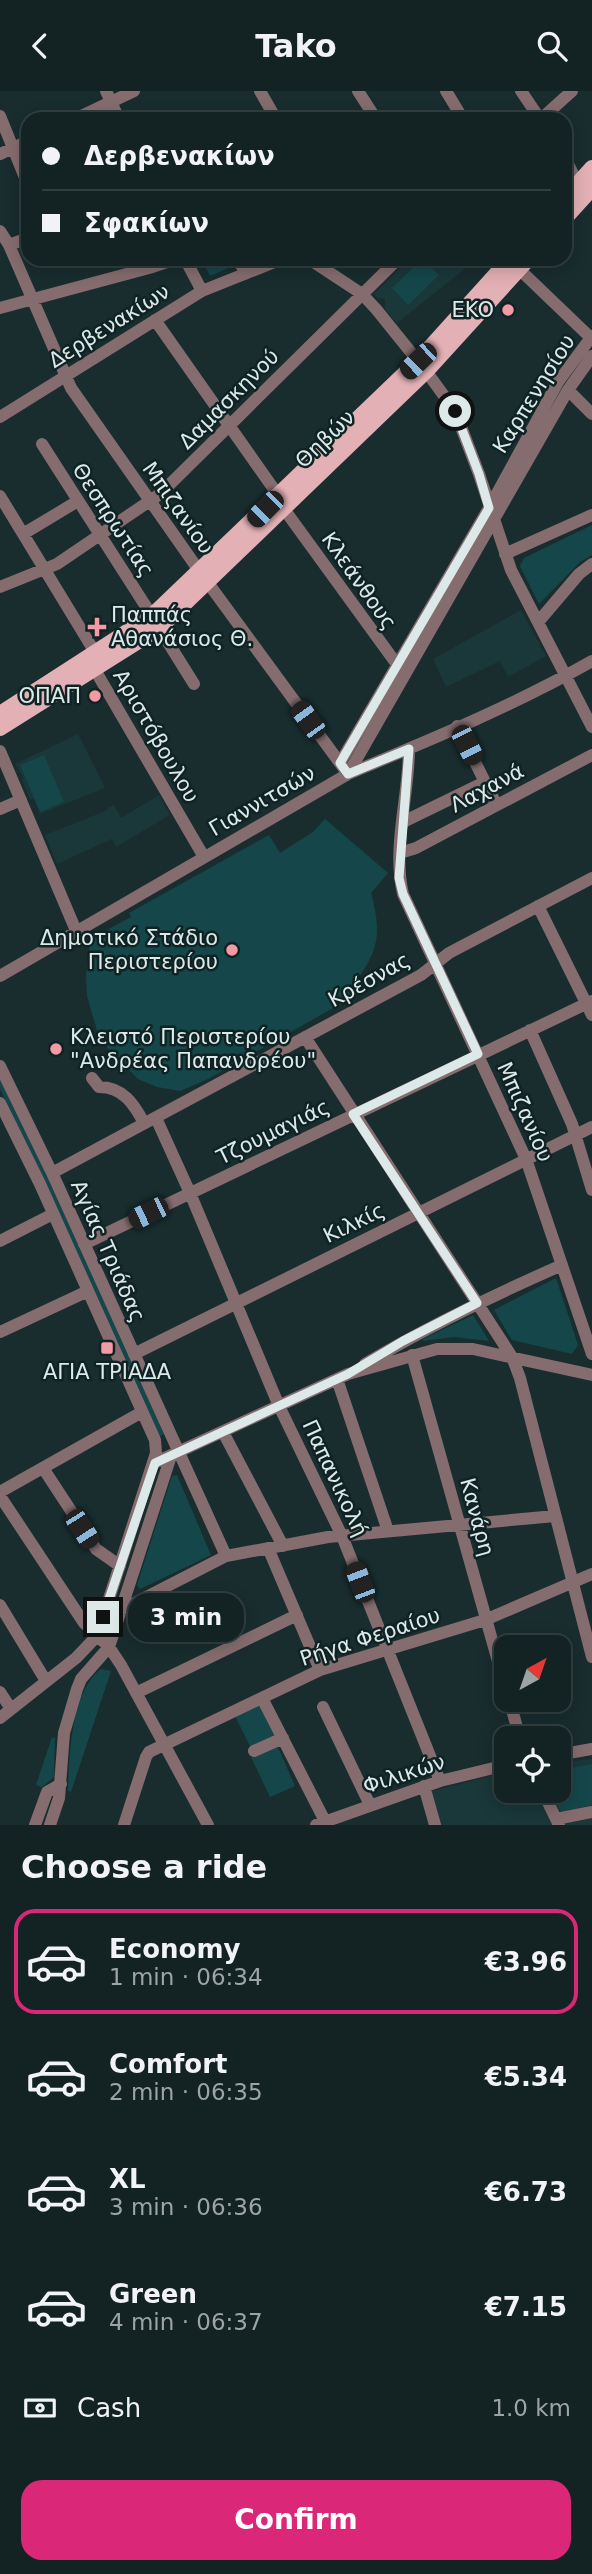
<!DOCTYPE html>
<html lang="en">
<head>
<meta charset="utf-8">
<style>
  :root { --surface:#132222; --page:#1c2a2a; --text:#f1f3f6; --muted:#9da4a5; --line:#323f40; --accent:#db2777 }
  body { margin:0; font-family:"DejaVu Sans",sans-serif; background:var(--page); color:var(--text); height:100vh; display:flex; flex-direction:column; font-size:26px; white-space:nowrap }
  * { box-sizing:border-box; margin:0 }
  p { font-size:23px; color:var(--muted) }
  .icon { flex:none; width:38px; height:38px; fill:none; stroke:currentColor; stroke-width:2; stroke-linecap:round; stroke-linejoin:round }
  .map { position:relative; height:1734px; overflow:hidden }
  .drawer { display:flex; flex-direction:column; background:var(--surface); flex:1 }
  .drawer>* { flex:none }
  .hud { position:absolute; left:21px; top:21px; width:551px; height:154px; border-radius:21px; box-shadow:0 4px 18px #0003,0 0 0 2px var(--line); display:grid; align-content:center; height:154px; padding:0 21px; background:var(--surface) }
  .needle { width:46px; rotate:40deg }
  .tools { position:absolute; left:494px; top:1544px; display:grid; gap:14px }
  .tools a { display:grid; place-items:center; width:77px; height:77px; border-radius:14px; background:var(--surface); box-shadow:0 4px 18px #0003,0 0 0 2px var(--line); font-size:35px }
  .end { position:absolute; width:32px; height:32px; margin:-16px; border:9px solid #dde9e9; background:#111; box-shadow:0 0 0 4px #111 }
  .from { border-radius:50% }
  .bubble { position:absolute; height:49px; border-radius:21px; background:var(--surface); box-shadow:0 4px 18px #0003,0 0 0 2px var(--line); font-size:23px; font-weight:700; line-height:49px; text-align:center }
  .car { position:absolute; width:21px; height:42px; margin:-21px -10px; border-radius:9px; box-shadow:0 0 5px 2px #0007; background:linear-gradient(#222 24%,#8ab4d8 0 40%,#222 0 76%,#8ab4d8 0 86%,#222 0) }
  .hud b { display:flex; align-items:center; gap:24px; height:66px; font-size:26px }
  .hud b+b { border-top:2px solid var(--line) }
  .hud i { width:18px; height:18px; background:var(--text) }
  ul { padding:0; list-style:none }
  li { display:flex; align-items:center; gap:21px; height:105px; margin:0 14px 10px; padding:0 7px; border:4px solid transparent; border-radius:21px }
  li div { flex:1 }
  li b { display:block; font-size:26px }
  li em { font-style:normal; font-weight:700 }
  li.active { border-color:var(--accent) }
  li>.icon { width:63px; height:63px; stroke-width:1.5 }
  h2 { padding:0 21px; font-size:32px; line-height:84px }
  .pay { display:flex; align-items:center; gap:18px; height:77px; padding:0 21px; font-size:26px }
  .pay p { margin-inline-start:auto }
  .cta { display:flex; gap:14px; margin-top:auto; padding:14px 21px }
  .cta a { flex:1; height:80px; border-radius:21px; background:var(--accent); color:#fff; font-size:28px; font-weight:700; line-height:80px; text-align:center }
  header { display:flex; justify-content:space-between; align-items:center; height:91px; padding:0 21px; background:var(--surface); font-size:32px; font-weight:700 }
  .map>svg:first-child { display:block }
  .built { fill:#1a3739 }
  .green { fill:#15474a }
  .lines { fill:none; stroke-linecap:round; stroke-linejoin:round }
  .minor { stroke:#856c6f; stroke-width:12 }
  .major { stroke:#e2b0b5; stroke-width:16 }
  .route { stroke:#dde9e9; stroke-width:9 }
  .poi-dot { fill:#f49aa5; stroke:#102324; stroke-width:2.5 }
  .labels { text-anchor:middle; stroke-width:5; stroke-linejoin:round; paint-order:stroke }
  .poi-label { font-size:21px; fill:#dde9e9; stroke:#102324; text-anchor:end }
  .street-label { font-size:21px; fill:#dde9e9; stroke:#102324 }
</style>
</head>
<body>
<header><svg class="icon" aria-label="back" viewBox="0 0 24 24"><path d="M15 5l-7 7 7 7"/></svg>Tako<svg class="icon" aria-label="search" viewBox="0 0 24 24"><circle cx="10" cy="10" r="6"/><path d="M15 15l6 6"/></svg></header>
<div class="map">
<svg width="592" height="1734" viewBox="0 0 592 1734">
  <rect width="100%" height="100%" fill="#192d2e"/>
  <path class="built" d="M409,168H477L397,232L385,219V208L378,207L374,203Z
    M521,519L546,565L508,586L500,570L446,596L433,568Z
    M78,643L105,697L40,723L34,707L30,708L22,689L24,687L15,673Z
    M159,704L170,724L116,756L112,748L57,773L45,744L108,719L107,717L114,714L121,727Z
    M592,1668V1734H439L429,1701L506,1681V1699H558V1671Z"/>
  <path class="green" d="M202,168H235L237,173L210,185Z
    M422,168L439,184L408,214L392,197Z
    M592,434V464L580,471L539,513L520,475L524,467Z
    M44,664L64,711L40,721L20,674Z
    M325,728L388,782L371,802C381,840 380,857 357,889L363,900L208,988L180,1000L157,996L138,988L109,959L98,943L87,905L86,884L90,854L94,846L131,826L129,822L269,744L280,762L313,741Z
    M0,984L48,1082L164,1343L159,1346L42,1085L0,998Z
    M556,1187L578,1254L572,1263L512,1249L494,1219Z
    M473,1224L489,1250L454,1246L423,1250V1248Z
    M177,1384L211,1464L140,1498L137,1494L172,1385Z
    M101,1578L111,1580L71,1701L68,1700C69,1666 71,1600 101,1578Z
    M260,1610L276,1644L251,1657L234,1623Z
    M52,1646L55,1647L54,1686L42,1696L36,1694Z
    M277,1654L295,1695L270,1706L251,1666Z
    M592,1673V1714L561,1721L549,1699H558V1679Z"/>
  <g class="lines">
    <path class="minor" d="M106,0L119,28
      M260,0L276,28
      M358,0L376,28
      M446,0L463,28
      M521,0L540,28
      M0,25L28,94
      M75,28L134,0
      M541,28L572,0
      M0,63L28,50
      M565,67L578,93
      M0,140L9,154L71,297L200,481L348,683
      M9,154L28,147
      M185,168L202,200
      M239,168L245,183
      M309,168L362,203L376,218L426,280L455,320L479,383L511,479L592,636
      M519,178L592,248
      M0,217L149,177L176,168
      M155,229L278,404
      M568,299L592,323
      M0,326L202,200L282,168
      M42,353L152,525
      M0,405L96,563
      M284,418L401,579
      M23,443L78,410
      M505,463L592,424
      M0,496L57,473L160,403L398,168
      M539,530L579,483L592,473
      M159,537L194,593
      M95,579L204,766
      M457,635L496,713
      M409,658C409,705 392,756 403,803L526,1068L592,1263
      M0,660L77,842
      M340,672L489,417L558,291L592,245
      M348,683L568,299L592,265
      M0,718L21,709
      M403,731L485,691
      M400,762L416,757L592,664
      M538,815L592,924
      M0,885L348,683C430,649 515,614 592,570
      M530,939L572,1033L592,1099
      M305,946L512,1266L520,1287L592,1566
      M0,975L54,1086L226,1465
      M92,987L99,996C123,996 134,1013 144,1032
      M0,1012L40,1093L155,1349L156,1362L97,1545L76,1567L0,1627
      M156,1027L190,1102L279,1315L342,1445L440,1690
      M52,1082L421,884L449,862L592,787
      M0,1150L53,1123
      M84,1153L592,910
      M0,1241L88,1200
      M134,1263L592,1036
      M412,1264L506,1599
      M365,1273C428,1235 494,1204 562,1174
      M337,1288L388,1440
      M223,1341L283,1455
      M154,1372L348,1283L437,1258H473L592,1284
      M43,1377L96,1458L120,1475
      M0,1401L142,1321
      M0,1405L84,1532L109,1556L121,1574L208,1734
      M268,1457L320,1579
      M0,1514L46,1590
      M119,1520L226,1465L328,1446L555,1425
      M0,1601L11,1618
      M136,1602L297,1524
      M262,1607L327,1734
      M509,1608L520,1647
      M323,1616L370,1714
      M254,1660L283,1647
      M558,1664L592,1658
      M424,1695L435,1734
      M542,1699L559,1734
      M556,1728L592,1721
      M35,1734L47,1701L61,1693
      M50,1734L59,1707L64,1642L77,1598L81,1588L109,1556L171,1365
      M124,1734L146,1666L149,1661L320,1579L485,1529L592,1483
      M316,1734L440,1690L506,1674"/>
    <path class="major" d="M565,107L592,77
      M565,127L592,97
      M0,623L152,525L418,270L510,168
      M0,637L159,537L426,280L528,168"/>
  </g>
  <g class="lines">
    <path class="route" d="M103,1526L155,1372L348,1283L403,1250L477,1212L353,1023L478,963L403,803L399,787L409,658L348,683L340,672L489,417L479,383L455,320"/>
  </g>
  <g class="poi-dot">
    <circle cx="508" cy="219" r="7"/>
    <path d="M93.5 525.5h7v7h7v7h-7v7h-7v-7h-7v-7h7z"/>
    <circle cx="95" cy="605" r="7"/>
    <circle cx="232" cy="859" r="7"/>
    <circle cx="56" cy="958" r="7"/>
    <rect x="100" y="1250" width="14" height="14" rx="3.5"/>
  </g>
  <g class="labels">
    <g class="poi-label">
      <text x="494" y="226">EKO</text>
      <text x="111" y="531" text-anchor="start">Παππάς<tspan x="111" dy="24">Αθανάσιος Θ.</tspan></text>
      <text x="81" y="612">ΟΠΑΠ</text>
      <text x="218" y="854">Δημοτικό Στάδιο<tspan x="218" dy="24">Περιστερίου</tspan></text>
      <text x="70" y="953" text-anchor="start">Κλειστό Περιστερίου<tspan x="70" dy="24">"Ανδρέας Παπανδρέου"</tspan></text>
      <text x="107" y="1288" text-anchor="middle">ΑΓΙΑ ΤΡΙΑΔΑ</text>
    </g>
    <g class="street-label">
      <text transform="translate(109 235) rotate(-32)" y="7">Δερβενακίων</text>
      <text transform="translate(534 303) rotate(-58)" y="7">Καρπενησίου</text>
      <text transform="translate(229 308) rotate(-45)" y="7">Δαμασκηνού</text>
      <text transform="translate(325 348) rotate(-44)" y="7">Θηβών</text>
      <text transform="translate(178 417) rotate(55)" y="7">Μπιζανίου</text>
      <text transform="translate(113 429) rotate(57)" y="7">Θεσπρωτίας</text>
      <text transform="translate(359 490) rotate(55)" y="7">Κλεάνθους</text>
      <text transform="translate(156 645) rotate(60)" y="7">Αριστόβουλου</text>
      <text transform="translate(487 697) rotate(-28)" y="7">Λαχανά</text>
      <text transform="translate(262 710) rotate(-30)" y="7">Γιαννιτσών</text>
      <text transform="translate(369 889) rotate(-29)" y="7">Κρέσνας</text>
      <text transform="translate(525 1021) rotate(66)" y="7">Μπιζανίου</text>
      <text transform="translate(273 1041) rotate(-26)" y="7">Τζουμαγιάς</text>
      <text transform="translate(354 1132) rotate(-26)" y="7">Κιλκίς</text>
      <text transform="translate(108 1160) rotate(66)" y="7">Αγίας Τριάδας</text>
      <text transform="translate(335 1387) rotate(65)" y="7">Παπανικολή</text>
      <text transform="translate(477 1426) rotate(75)" y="7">Κανάρη</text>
      <text transform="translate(370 1546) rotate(-18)" y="7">Ρήγα Φεραίου</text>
      <text transform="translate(404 1683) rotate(-18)" y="7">Φιλικών</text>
    </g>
  </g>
</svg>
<div class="tools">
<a><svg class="needle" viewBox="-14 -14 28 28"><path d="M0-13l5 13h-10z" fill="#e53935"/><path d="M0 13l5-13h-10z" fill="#9da4a5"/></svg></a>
<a><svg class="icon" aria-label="locate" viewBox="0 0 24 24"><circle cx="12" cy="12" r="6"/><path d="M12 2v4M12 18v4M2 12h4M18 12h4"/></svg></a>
</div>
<i class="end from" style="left:455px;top:320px"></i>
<i class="end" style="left:103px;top:1526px"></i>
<div class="bubble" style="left:128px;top:1502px;width:116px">3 min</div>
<i class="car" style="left:418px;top:270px;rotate:226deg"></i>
<i class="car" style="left:265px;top:418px;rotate:225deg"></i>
<i class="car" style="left:308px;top:629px;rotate:324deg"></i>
<i class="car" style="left:467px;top:654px;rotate:153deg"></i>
<i class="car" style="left:148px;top:1122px;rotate:244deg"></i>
<i class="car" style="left:82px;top:1438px;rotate:147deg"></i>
<i class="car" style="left:360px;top:1491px;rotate:339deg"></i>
<div class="hud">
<b><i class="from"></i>Δερβενακίων</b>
<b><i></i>Σφακίων</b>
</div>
</div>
<section class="drawer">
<h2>Choose a ride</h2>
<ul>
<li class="active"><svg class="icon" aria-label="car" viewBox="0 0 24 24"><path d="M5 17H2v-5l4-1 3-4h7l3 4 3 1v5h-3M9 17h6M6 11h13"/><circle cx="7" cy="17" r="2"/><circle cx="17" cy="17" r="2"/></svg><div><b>Economy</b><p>1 min · 06:34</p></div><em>€3.96</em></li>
<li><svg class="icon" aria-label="car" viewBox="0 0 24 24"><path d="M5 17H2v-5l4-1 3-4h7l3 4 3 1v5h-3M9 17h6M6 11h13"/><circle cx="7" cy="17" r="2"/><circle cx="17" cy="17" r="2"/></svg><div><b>Comfort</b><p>2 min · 06:35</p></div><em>€5.34</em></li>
<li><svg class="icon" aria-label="car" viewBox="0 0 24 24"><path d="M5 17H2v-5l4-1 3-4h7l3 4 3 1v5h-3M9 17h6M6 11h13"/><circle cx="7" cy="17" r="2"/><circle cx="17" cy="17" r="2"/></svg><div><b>XL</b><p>3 min · 06:36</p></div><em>€6.73</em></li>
<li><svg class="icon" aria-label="car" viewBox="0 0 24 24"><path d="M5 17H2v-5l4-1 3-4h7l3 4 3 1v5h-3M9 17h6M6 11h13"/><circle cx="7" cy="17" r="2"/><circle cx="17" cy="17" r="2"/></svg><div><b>Green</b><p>4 min · 06:37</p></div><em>€7.15</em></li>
</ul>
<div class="pay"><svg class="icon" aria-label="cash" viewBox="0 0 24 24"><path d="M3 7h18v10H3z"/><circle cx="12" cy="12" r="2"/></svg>Cash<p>1.0 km</p></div>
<div class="cta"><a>Confirm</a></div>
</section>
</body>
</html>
